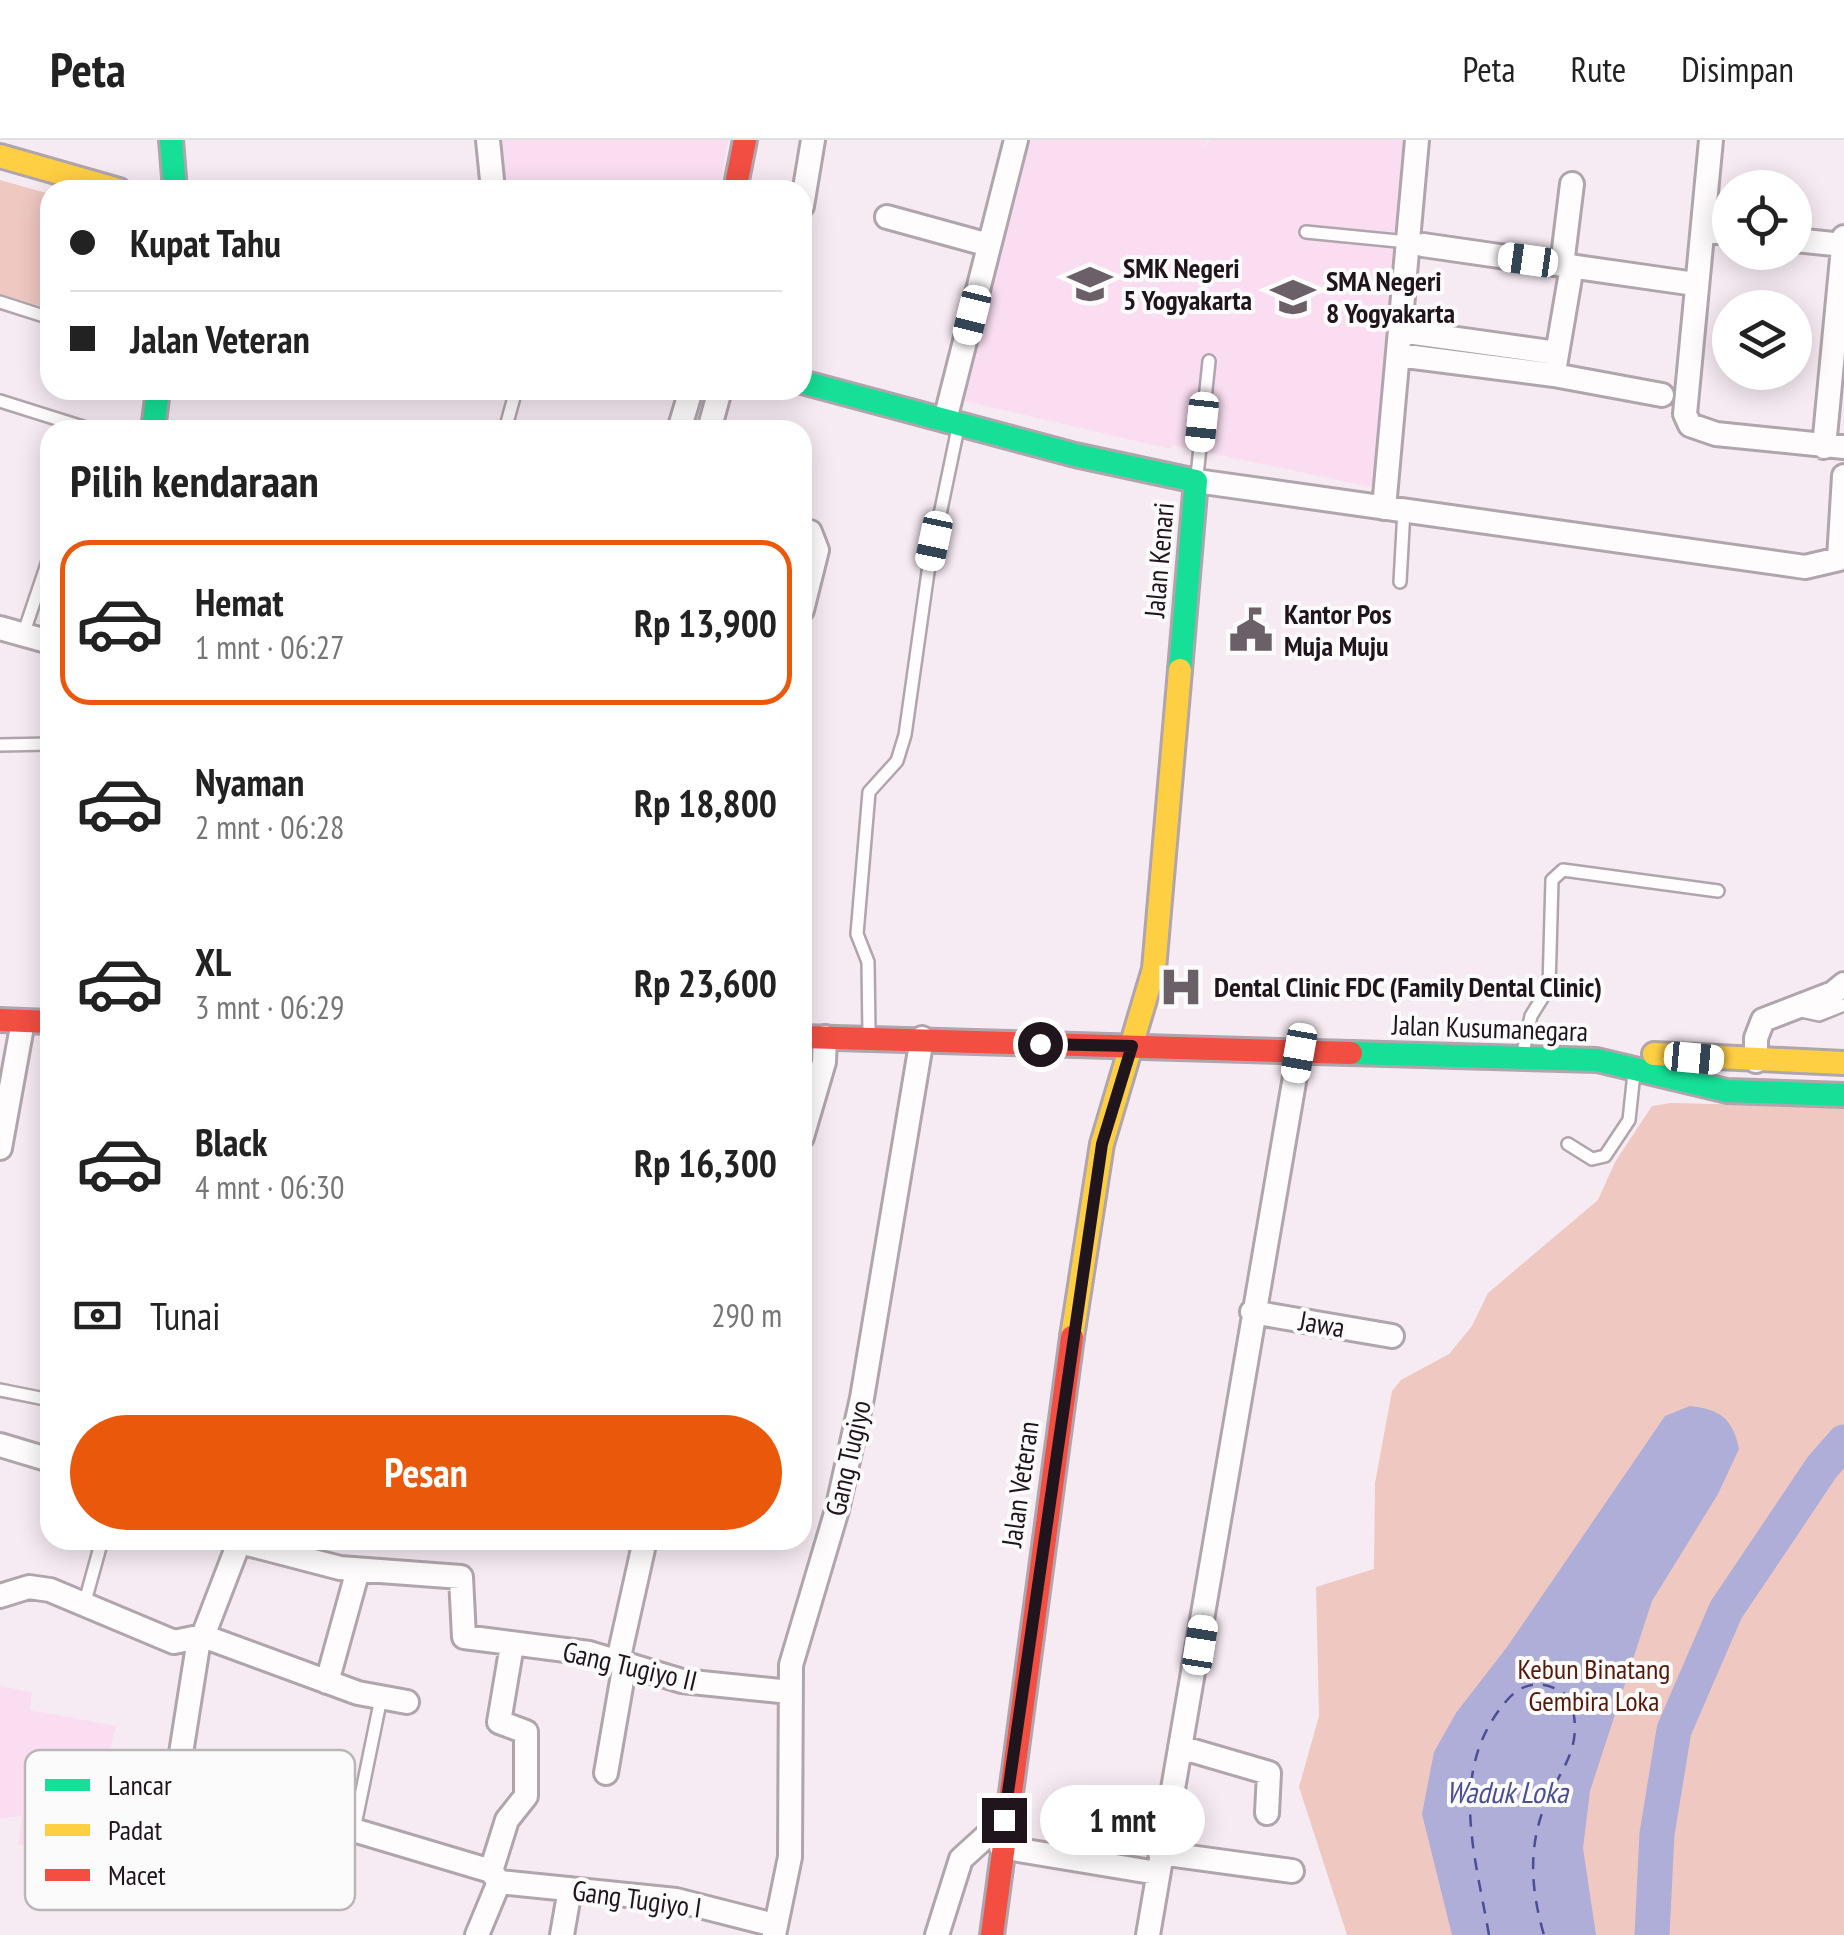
<!DOCTYPE html>
<html lang="id">
<head>
<meta charset="utf-8">
<style>
  :root { --surface:#fff; --page:#f6f6f6; --text:#222; --muted:#767676; --line:#e0e0e0; --accent:#ea580c }
  body { margin:0; font-family:"PT Sans Narrow",sans-serif; background:var(--page); color:var(--text); height:100vh; display:flex; flex-direction:column; font-size:38px; white-space:nowrap }
  * { box-sizing:border-box; margin:0 }
  p { font-size:32px; color:var(--muted) }
  .icon { flex:none; width:55px; height:55px; fill:none; stroke:currentColor; stroke-width:2; stroke-linecap:round; stroke-linejoin:round }
  .map { position:relative; flex:1; overflow:hidden }
  .panel { position:absolute; left:40px; top:280px; width:772px; height:1130px; display:flex; flex-direction:column; background:var(--surface); border-radius:30px; box-shadow:0 5px 25px #0003 }
  .panel>* { flex:none }
  .top-card { position:absolute; left:40px; top:40px; width:772px; height:220px; border-radius:30px; box-shadow:0 5px 25px #0003; display:grid; align-content:center; height:220px; padding:0 30px; background:var(--surface) }
  .tools { position:absolute; left:1712px; top:30px; display:grid; gap:20px }
  .tools a { display:grid; place-items:center; width:100px; height:100px; border-radius:50%; background:var(--surface); box-shadow:0 5px 25px #0003; font-size:50px }
  .end { position:absolute; width:45px; height:45px; margin:-22px; border:12px solid #21151d; background:#fff; box-shadow:0 0 0 5px #fff }
  .from { border-radius:50% }
  .bubble { position:absolute; height:70px; border-radius:35px; background:var(--surface); box-shadow:0 5px 25px #0003; font-size:32px; font-weight:800; line-height:70px; text-align:center }
  .car { position:absolute; width:30px; height:60px; margin:-30px -15px; border-radius:12px; box-shadow:0 0 8px 2px #0007; background:linear-gradient(#fff 24%,#345 0 40%,#fff 0 76%,#345 0 86%,#fff 0) }
  .top-card b { display:flex; align-items:center; gap:35px; height:95px; font-size:38px }
  .top-card b+b { border-top:2px solid var(--line) }
  .top-card i { width:25px; height:25px; background:var(--text) }
  ul { padding:0; list-style:none }
  li { display:flex; align-items:center; gap:30px; height:165px; margin:0 20px 15px; padding:0 10px; border:5px solid transparent; border-radius:30px }
  li div { flex:1 }
  li b { display:block; font-size:38px }
  li em { font-style:normal; font-weight:800 }
  li.active { border-color:var(--accent) }
  li>.icon { width:90px; height:90px; stroke-width:1.5 }
  h2 { padding:0 30px; font-size:45px; line-height:120px }
  .pay { display:flex; align-items:center; gap:25px; height:110px; padding:0 30px; font-size:38px }
  .pay p { margin-inline-start:auto }
  .cta { display:flex; gap:20px; margin-top:auto; padding:20px 30px }
  .cta a { flex:1; height:115px; border-radius:60px; background:var(--accent); color:#fff; font-size:40px; font-weight:800; line-height:115px; text-align:center }
  header { display:flex; align-items:center; gap:60px; box-sizing:border-box; height:140px; padding:0 50px; background:var(--surface); border-bottom:2px solid var(--line) }
  header strong { font-size:48px }
  nav { display:flex; gap:55px; margin-inline-start:auto; font-size:35px }
  .map>svg:first-child { display:block }
  .built { fill:#faddf1 }
  .park { fill:#efc8c2 }
  .water { fill:#aeaed8 }
  .lines { fill:none; stroke-linecap:round; stroke-linejoin:round }
  .river { stroke:#aeaed8; stroke-width:35 }
  .ferry { stroke:#4b4e95; stroke-width:2.5; stroke-dasharray:12 10; stroke-linecap:butt }
  .lane-casing { stroke:#b0a5ac; stroke-width:16 }
  .street-casing { stroke:#b0a5ac; stroke-width:28 }
  .fast-casing { stroke:#b0a5ac; stroke-width:28 }
  .slow-casing { stroke:#b0a5ac; stroke-width:28 }
  .jam-casing { stroke:#b0a5ac; stroke-width:28 }
  .lane { stroke:#fefcfd; stroke-width:11 }
  .street { stroke:#fefcfd; stroke-width:22 }
  .fast { stroke:#16e098; stroke-width:22 }
  .slow { stroke:#ffcf43; stroke-width:22 }
  .jam { stroke:#f24e42; stroke-width:22 }
  .route { stroke:#21151d; stroke-width:12 }
  .labels { text-anchor:middle; stroke-width:8; stroke-linejoin:round; paint-order:stroke }
  .poi-label { font-size:28px; font-weight:bold; fill:#21151d; stroke:#fbfbfb; text-anchor:start }
  .street-label { font-size:28px; fill:#21151d; stroke:#fbfbfb }
  .park-label { font-size:28px; fill:#551a0a; stroke:#fbfbfb }
  .water-label { font-size:30px; font-style:italic; fill:#4b4e95; stroke:#fbfbfb }
  .key { fill:#fbfbfb; stroke:#bab6b8; stroke-width:2.5 }
  .key-label { font-size:28px; fill:#21151d }
</style>
</head>
<body>
<header>
<strong>Peta</strong>
<nav><a>Peta</a><a>Rute</a><a>Disimpan</a></nav>
</header>
<div class="map">
<svg width="1844" height="1795" viewBox="0 0 1844 1795">
  <rect width="100%" height="100%" fill="#f7ebf3"/>
  <path class="built" d="M503,0H728L719,50H499Z
    M1027,0H1207L1202,8L1211,0H1411L1385,350L1172,305L1170,309L965,261Z
    M0,1546L32,1552L30,1570L116,1586L103,1637H85L79,1675L114,1686L112,1717L18,1704L22,1676L0,1679Z"/>
  <path class="park" d="M0,40L50,54V142L43,167L0,154Z
    M1671,963L1844,967V1795H1347L1299,1647L1319,1576L1316,1447L1374,1429L1375,1343L1392,1251L1401,1240L1449,1214L1472,1186L1488,1153L1598,1060L1615,1022L1652,966Z"/>
  <path class="water" d="M1690,1266C1719,1269 1733,1278 1739,1309L1718,1354L1652,1461L1590,1651L1583,1708L1596,1795H1452L1422,1674L1434,1612L1456,1573L1507,1507L1665,1276Z"/>
  <g class="lines">
    <path class="river" d="M1652,1795L1657,1694L1674,1590L1726,1470L1822,1327L1844,1302"/>
    <path class="ferry" d="M1489,1795C1475,1713 1446,1628 1509,1558C1528,1538 1551,1542 1570,1558C1586,1611 1559,1627 1542,1673C1528,1714 1532,1754 1544,1795"/>
    <g class="lane-casing">
      <path id="lane" d="M1306,92L1408,102
        M0,162L50,178
        M0,261L92,290
        M505,290L516,250
        M1197,336L1209,221
        M1400,442L1404,370
        M23,495L50,415
        M0,605L50,604
        M1796,870L1819,875L1844,865
        M869,894L868,822L857,794L869,652L897,621L905,595L928,432L958,288
        M1524,908L1531,876L1549,847L1552,740L1563,730L1718,751
        M1568,1004L1592,1019L1605,1016L1629,980L1634,933
        M0,1250L50,1260
        M84,1465L102,1400
        M354,1690L381,1558"/>
    </g>
    <g class="street-casing">
      <path id="street" d="M488,0L493,50
        M1711,0L1685,274L1690,285L1716,294L1844,307
        M802,66L813,0
        M887,77L989,105
        M1703,90L1730,93
        M1795,100L1844,105
        M1423,105L1688,143
        M1562,125L1572,44
        M1400,191L1557,213
        M1398,215L1554,235L1662,255
        M1555,226L1572,126
        M945,280L1016,0
        M679,290L691,250
        M709,290L720,250
        M1824,307L1844,97
        M1196,341L1805,427L1839,419L1844,336
        M1384,368L1417,0
        M802,390L810,392L817,410L802,470
        M0,488L50,502
        M1756,921V898L1763,880L1833,853L1844,844
        M802,997L824,922L825,897
        M0,1008L23,881
        M1252,1172L1392,1196
        M0,1305L50,1320
        M240,1402L340,1428L461,1437L464,1497L589,1513L682,1541L790,1552
        M0,1456L29,1447L50,1450L174,1502L203,1496L240,1400
        M203,1496L358,1553L407,1562
        M618,1521L645,1400
        M327,1542L358,1430
        M1180,1607L1269,1633L1267,1673
        M606,1633L625,1523
        M176,1645L199,1499
        M1001,1707L1157,1733
        M1160,1713L1292,1731
        M329,1716L340,1686L491,1731
        M491,1731L507,1680L526,1656V1592L499,1582L512,1505
        M499,1742L676,1760L774,1785
        M477,1795L499,1742L491,1731
        M562,1795L570,1749
        M774,1795L790,1717L791,1525L837,1370L862,1258L922,898
        M937,1795L961,1719L1004,1680
        M1148,1795L1299,913"/>
    </g>
    <g class="fast-casing">
      <path id="fast" d="M171,0L175,50
        M802,242L1075,315L1196,341L1180,530
        M153,290L158,250
        M1351,913L1597,920L1727,951L1844,955"/>
    </g>
    <g class="slow-casing">
      <path id="slow" d="M0,16L119,50
        M1654,914L1844,923
        M1072,1197L1102,1004L1154,829L1180,530"/>
    </g>
    <g class="jam-casing">
      <path id="jam" d="M735,50L745,0
        M0,880L50,882
        M802,897L1351,913
        M992,1795L1072,1197"/>
    </g>
    <use href="#lane" class="lane"/>
    <use href="#street" class="street"/>
    <use href="#fast" class="fast"/>
    <use href="#slow" class="slow"/>
    <use href="#jam" class="jam"/>
  </g>
  <g class="lines">
    <path class="route" d="M1004,1680L1102,1004L1132,906L1040,904"/>
  </g>
  <defs>
    <g id="school-bare" transform="scale(3.45)"><path d="M0-5L7-2L0 1L-7-2ZM-4 1L0 2.5L4 1V4Q0 6-4 4Z" fill="#6c6068" stroke="#fbfbfb" stroke-width="2.5" paint-order="stroke"/></g>
    <g id="civic-bare" transform="scale(3.45)"><path d="M-.6-6.5H3V-4.5H.6V-3L4-1V1h2V6H-6V1h2V-1L-.6-3ZM-1.2 2.5V6h2.4V2.5Z" fill="#6c6068" stroke="#fbfbfb" stroke-width="2.5" paint-order="stroke"/></g>
    <g id="hospital-bare" transform="scale(3.45)"><path d="M-5-5h3v3.5h4V-5h3V5h-3V1.5h-4V5h-3Z" fill="#6c6068" stroke="#fbfbfb" stroke-width="2.5" paint-order="stroke"/></g>
  </defs>
  <g fill-rule="evenodd">
    <use href="#school-bare" x="1090" y="144"/>
    <use href="#school-bare" x="1293" y="157"/>
    <use href="#civic-bare" x="1251" y="490"/>
    <use href="#hospital-bare" x="1181" y="847"/>
  </g>
  <g class="labels">
    <g class="poi-label">
      <text x="1123" y="138">SMK Negeri<tspan x="1123" dy="32">5 Yogyakarta</tspan></text>
      <text x="1326" y="151">SMA Negeri<tspan x="1326" dy="32">8 Yogyakarta</tspan></text>
      <text x="1284" y="484">Kantor Pos<tspan x="1284" dy="32">Muja Muju</tspan></text>
      <text x="1214" y="857">Dental Clinic FDC (Family Dental Clinic)</text>
    </g>
    <g class="street-label">
      <text transform="translate(1159 420) rotate(-85)" y="10">Jalan Kenari</text>
      <text transform="translate(1490 888) rotate(2)" y="10">Jalan Kusumanegara</text>
      <text transform="translate(1322 1184) rotate(10)" y="10">Jawa</text>
      <text transform="translate(848 1318) rotate(-77)" y="10">Gang Tugiyo</text>
      <text transform="translate(1020 1344) rotate(-82)" y="10">Jalan Veteran</text>
      <text transform="translate(630 1526) rotate(13)" y="10">Gang Tugiyo II</text>
      <text transform="translate(637 1759) rotate(8)" y="10">Gang Tugiyo I</text>
    </g>
    <g class="park-label">
      <text x="1594" y="1539">Kebun Binatang<tspan x="1594" dy="32">Gembira Loka</tspan></text>
    </g>
    <g class="water-label">
      <text x="1507" y="1663">Waduk Loka</text>
    </g>
  </g>
  <rect x="25" y="1610" width="330" height="160" rx="15" class="key"/>
  <rect x="45" y="1639" width="45" height="12" fill="#16e098"/>
  <rect x="45" y="1684" width="45" height="12" fill="#ffcf43"/>
  <rect x="45" y="1729" width="45" height="12" fill="#f24e42"/>
  <g class="key-label">
    <text x="108" y="1655">Lancar</text>
    <text x="108" y="1700">Padat</text>
    <text x="108" y="1745">Macet</text>
  </g>
</svg>
<div class="tools">
<a><svg class="icon" aria-label="locate" viewBox="0 0 24 24"><circle cx="12" cy="12" r="6"/><path d="M12 2v4M12 18v4M2 12h4M18 12h4"/></svg></a>
<a><svg class="icon" aria-label="layers" viewBox="0 0 24 24"><path d="M12 4l9 5-9 5-9-5zM3 14l9 5 9-5"/></svg></a>
</div>
<i class="end from" style="left:1040px;top:904px"></i>
<i class="end" style="left:1004px;top:1680px"></i>
<div class="bubble" style="left:1040px;top:1645px;width:165px">1 mnt</div>
<i class="car" style="left:1528px;top:120px;rotate:278deg"></i>
<i class="car" style="left:972px;top:175px;rotate:194deg"></i>
<i class="car" style="left:1202px;top:282px;rotate:186deg"></i>
<i class="car" style="left:934px;top:401px;rotate:192deg"></i>
<i class="car" style="left:1299px;top:913px;rotate:190deg"></i>
<i class="car" style="left:1694px;top:918px;rotate:95deg"></i>
<i class="car" style="left:1200px;top:1505px;rotate:9deg"></i>
<div class="top-card">
<b><i class="from"></i>Kupat Tahu</b>
<b><i></i>Jalan Veteran</b>
</div>
<section class="panel">
<h2>Pilih kendaraan</h2>
<ul>
<li class="active"><svg class="icon" aria-label="car" viewBox="0 0 24 24"><path d="M5 17H2v-5l4-1 3-4h7l3 4 3 1v5h-3M9 17h6M6 11h13"/><circle cx="7" cy="17" r="2"/><circle cx="17" cy="17" r="2"/></svg><div><b>Hemat</b><p>1 mnt · 06:27</p></div><em>Rp 13,900</em></li>
<li><svg class="icon" aria-label="car" viewBox="0 0 24 24"><path d="M5 17H2v-5l4-1 3-4h7l3 4 3 1v5h-3M9 17h6M6 11h13"/><circle cx="7" cy="17" r="2"/><circle cx="17" cy="17" r="2"/></svg><div><b>Nyaman</b><p>2 mnt · 06:28</p></div><em>Rp 18,800</em></li>
<li><svg class="icon" aria-label="car" viewBox="0 0 24 24"><path d="M5 17H2v-5l4-1 3-4h7l3 4 3 1v5h-3M9 17h6M6 11h13"/><circle cx="7" cy="17" r="2"/><circle cx="17" cy="17" r="2"/></svg><div><b>XL</b><p>3 mnt · 06:29</p></div><em>Rp 23,600</em></li>
<li><svg class="icon" aria-label="car" viewBox="0 0 24 24"><path d="M5 17H2v-5l4-1 3-4h7l3 4 3 1v5h-3M9 17h6M6 11h13"/><circle cx="7" cy="17" r="2"/><circle cx="17" cy="17" r="2"/></svg><div><b>Black</b><p>4 mnt · 06:30</p></div><em>Rp 16,300</em></li>
</ul>
<div class="pay"><svg class="icon" aria-label="cash" viewBox="0 0 24 24"><path d="M3 7h18v10H3z"/><circle cx="12" cy="12" r="2"/></svg>Tunai<p>290 m</p></div>
<div class="cta"><a>Pesan</a></div>
</section>
</div>
</body>
</html>
